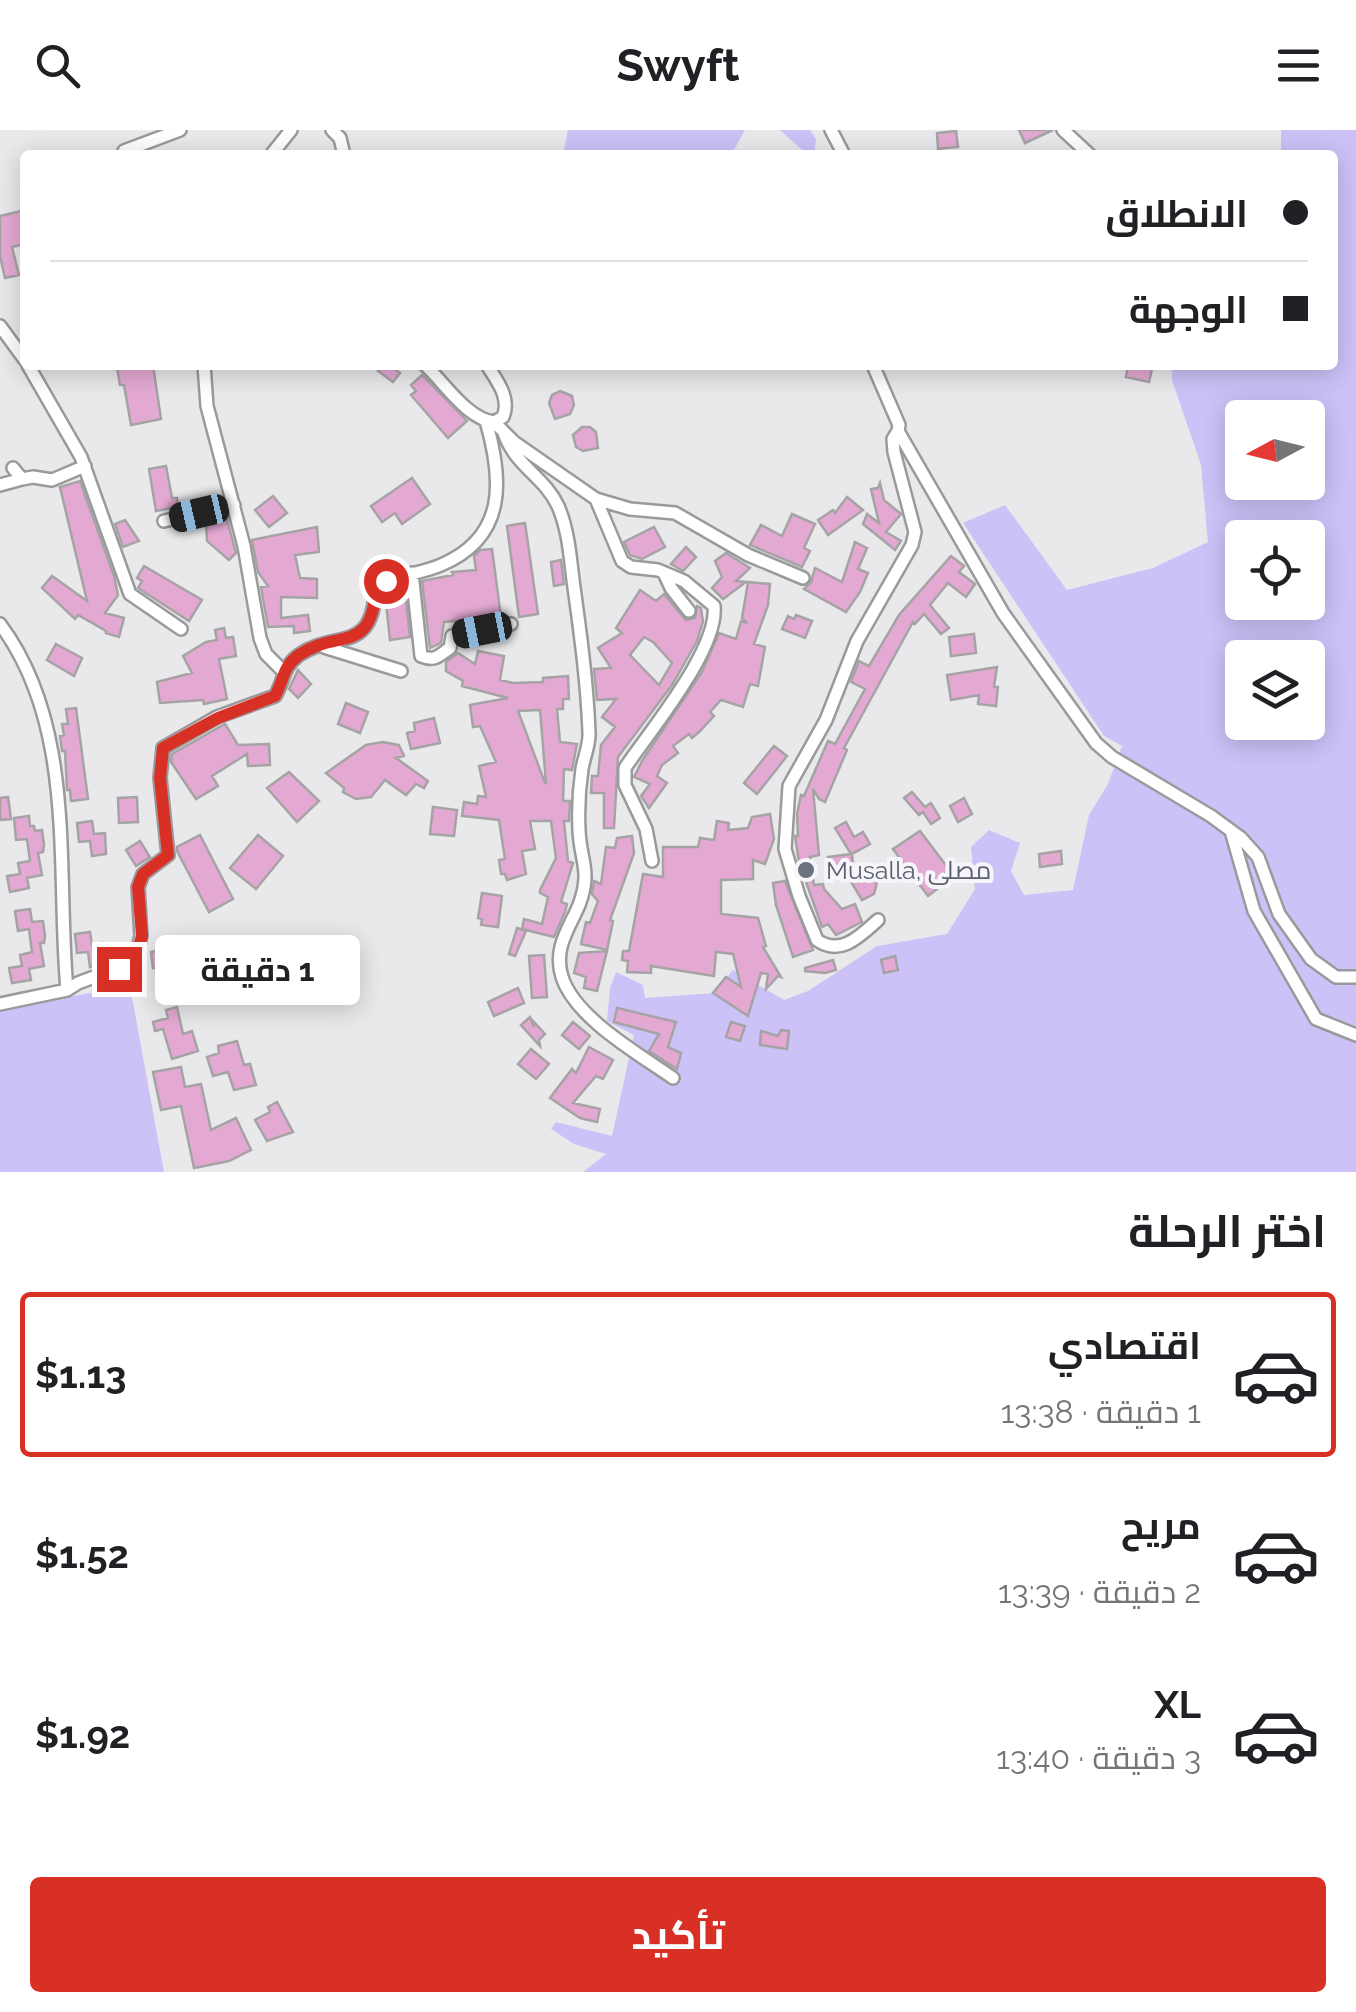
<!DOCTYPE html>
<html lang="ar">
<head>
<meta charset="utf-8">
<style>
  :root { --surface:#fff; --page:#f2f2f2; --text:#202124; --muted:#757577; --line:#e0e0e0; --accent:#d93025 }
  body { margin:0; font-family:Raleway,Cairo,sans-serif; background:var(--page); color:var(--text); direction:rtl; height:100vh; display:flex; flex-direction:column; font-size:38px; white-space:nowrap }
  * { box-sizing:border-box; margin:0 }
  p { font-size:32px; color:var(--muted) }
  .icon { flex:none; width:55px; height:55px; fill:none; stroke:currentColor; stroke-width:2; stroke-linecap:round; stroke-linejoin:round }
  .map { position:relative; height:1042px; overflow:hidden; direction:ltr }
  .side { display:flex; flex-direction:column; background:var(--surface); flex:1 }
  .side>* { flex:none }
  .guide { position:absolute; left:20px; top:20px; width:1318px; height:220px; border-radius:10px; box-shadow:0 5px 25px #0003; direction:rtl; display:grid; align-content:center; height:220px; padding:0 30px; background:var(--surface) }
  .needle { width:65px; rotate:263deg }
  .buttons { position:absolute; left:1225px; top:270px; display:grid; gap:20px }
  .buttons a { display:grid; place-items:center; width:100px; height:100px; border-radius:10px; background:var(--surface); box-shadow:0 5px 25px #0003; font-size:50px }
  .end { position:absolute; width:45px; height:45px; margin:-22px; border:12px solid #d93025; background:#fff; box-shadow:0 0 0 5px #fff }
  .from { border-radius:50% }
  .bubble { position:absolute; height:70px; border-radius:10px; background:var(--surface); box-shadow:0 5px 25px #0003; font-size:32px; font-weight:700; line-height:70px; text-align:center; direction:rtl }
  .car { position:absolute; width:30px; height:60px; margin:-30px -15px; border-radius:12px; box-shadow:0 0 8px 2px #0007; background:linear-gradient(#222 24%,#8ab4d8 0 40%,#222 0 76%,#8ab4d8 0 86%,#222 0) }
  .guide b { display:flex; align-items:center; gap:35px; height:95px; font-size:38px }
  .guide b+b { border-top:2px solid var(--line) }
  .guide i { width:25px; height:25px; background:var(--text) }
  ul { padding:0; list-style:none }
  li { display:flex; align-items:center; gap:30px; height:165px; margin:0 20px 15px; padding:0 10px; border:5px solid transparent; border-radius:10px }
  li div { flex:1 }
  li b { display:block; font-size:38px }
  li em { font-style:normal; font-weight:700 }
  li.on { border-color:var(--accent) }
  li>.icon { width:90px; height:90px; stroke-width:1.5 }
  h2 { padding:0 30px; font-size:45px; line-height:120px }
  .button { display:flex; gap:20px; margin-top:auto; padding:20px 30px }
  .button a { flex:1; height:115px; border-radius:10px; background:var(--accent); color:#fff; font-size:40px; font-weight:700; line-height:115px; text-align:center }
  header { display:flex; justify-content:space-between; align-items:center; height:130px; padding:0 30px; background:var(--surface); font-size:45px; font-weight:700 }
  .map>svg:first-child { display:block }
  .green { fill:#ccc2f8; fill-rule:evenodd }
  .building { fill:#e4a9d3; stroke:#a6a3a5; stroke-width:2.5; fill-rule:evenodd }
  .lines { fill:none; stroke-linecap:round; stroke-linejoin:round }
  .street-casing { stroke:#9a9a9c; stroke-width:16 }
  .street { stroke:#fff; stroke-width:11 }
  .route { stroke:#d93025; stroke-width:12 }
  .worship-dot { fill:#6b7280; stroke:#f6f5f9; stroke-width:4 }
  .labels { text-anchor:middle; stroke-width:8; stroke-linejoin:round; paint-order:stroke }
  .worship-label { font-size:25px; fill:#5b616d; stroke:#f6f5f9; text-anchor:start }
</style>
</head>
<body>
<header><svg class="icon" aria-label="menu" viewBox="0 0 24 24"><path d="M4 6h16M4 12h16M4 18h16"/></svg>Swyft<svg class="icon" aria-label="search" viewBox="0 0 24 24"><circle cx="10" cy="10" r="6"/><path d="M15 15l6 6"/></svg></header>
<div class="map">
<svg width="1356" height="1042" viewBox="0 0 1356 1042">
  <rect width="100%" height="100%" fill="#e9e8eb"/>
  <path class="green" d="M568,0H745L731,25H563Z
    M780,0H810L816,9L814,25L801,19Z
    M1281,0H1356V1042H583L606,1024L574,1014L551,999L556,992L612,1006L634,905L607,891L610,858L616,842L643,855L645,868L714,863L733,840L784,870L808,861L877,816L947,804L975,759L971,717L989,700L1020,713L1011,741L1024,765L1073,760L1089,685L1108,654L1122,616L1104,606L963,393L1005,375L1067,460L1153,438L1208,412L1201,335L1172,250V235H1332V25H1281ZM1242,288H1308V352H1242ZM1242,408H1308V472H1242ZM1242,528H1308V592H1242Z
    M130,856L164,1042H0V879Z"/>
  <path class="building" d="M1019,0H1053L1025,13Z
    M956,1L958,17L938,19L937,3Z
    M25,80V114L12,117L19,145L5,148L0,126V86Z
    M134,235H153L161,289L131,295L124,255H120L117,238Z
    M382,235H389L400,243L393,252L378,241Z
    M1128,235H1153L1149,252L1126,247Z
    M422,245L467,291L448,308L411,265L416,261L411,255Z
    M560,261L572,266L574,275L570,284L555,289L549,273L552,265Z
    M582,297H590L596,302L598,318L583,321L576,317L573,305Z
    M166,336L172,368H177L178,377L156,381L149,339Z
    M412,348L430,374L402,394L395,383L382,392L371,376Z
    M80,351L114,446L118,465L105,483L124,488L119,507L106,503V501L78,485L75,489L42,458L52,446L87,471L60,357Z
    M880,353L884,370L901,384L886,402L901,411L895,420L863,394L867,384L879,393L871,359L878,358Z
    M273,366L287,383L269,397L255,380Z
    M847,367L863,380L828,405L818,390L833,380L835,383Z
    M792,384L815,394L804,418L810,421L802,437L750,415L761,395L782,406Z
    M226,386L236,423L229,430L207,411L206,391Z
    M125,390L139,411L123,417L115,394Z
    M525,393L538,484L519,487L507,396Z
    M317,397L319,422L295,425L300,448L317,449V468L281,467V488L308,485L310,501L294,503V496L268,497L261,457L268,456L258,442L252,410Z
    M654,397L665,417L642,429L630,425L624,412Z
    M855,412L867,418L858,439L868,443L860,462L846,482L804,459L811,452L815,438L842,452Z
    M686,417L696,427L683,441L671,434Z
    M492,419L501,487L444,492L441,513L430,518L422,451L453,445L452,442L476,440L474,426L480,420Z
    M726,423L750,438L736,451L746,452L723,469L712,458L722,447L715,431Z
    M951,426L964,436L959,442L975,454L966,467L948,453L930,475L949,498L941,504L924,484L915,494L913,492L844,618L847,620L825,672L819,669L813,659L819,725L810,727L814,755L823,754L824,759L842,779L855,774L862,792L836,805L828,794L822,797L799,732L795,706H798L797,684L801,665L804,666L828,611L835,614L865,559L851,552L859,531L869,536L899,485Z
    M561,430L564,454L554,456L551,432Z
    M144,436L202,470L189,491L138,458L142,451L137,448Z
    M748,452L770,454L768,475L754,514L765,517L758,556L750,554L743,577L721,570L710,582L714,586L699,602L692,608L689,604L673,616L678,623L662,635L657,646L667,653L649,678L641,666L650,654L634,647L642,631L702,542L719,503L736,509L741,491L747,493L742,488Z
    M640,460L656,471L664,464L686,490L695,488L697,476L701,478L703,492L697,511L672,555L618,627L614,698H604V663H591L592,646H598L601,615L615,597L602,587L616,569L597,570L594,539L611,538L598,518L622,503L616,498ZM644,507L653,512L672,533L659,555L630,525Z
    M405,461L410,507L390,510L385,464Z
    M796,485L812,491L805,508L782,499L788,486L794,489Z
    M224,498L226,508L233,507L236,526L219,529L227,569L204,574L203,570L160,573L157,552L192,543L183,526L206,512L217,510L215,500Z
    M974,504L976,523L951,526L949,507Z
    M56,514L82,528L74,546L47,530Z
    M478,521L504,526L500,550L513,553L543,552V548L568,546L569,569H563V579H557L560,612L577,614L572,640L564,639L563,671H570L569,691H564L568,731L573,733L561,772L567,774L565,782L554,807L522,799L524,789L542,794L548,767L540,763V760L556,728L551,691H530L535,719L522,721L526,744L507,750L505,744H501L499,730L505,729L499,690L462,686L464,672L477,674L478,666L486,667L479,636L496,632L480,596L473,597L470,575L508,568L462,556L463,551L446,541V532L458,523L475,534ZM540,580L546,653H545L518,581Z
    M997,537L994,557H998L996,576L978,574L979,565L951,570L947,545Z
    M298,540L311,554L298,568L289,559Z
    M346,573L368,582L360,603L338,594Z
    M76,578L88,669L71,671L70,660H67L65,621H62L60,606L64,605L62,594H68L66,579Z
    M434,588L440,613L411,619L407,603L415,601L414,593Z
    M225,594L238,615L269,614L270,635L248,636L247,624L212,646L218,656L196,669L171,632L172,624Z
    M383,612L399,615L404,626L396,628L428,651L424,658L416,654L406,665L385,650L371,667L356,669L343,662L344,658L326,643L366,615Z
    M774,616L787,626L757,664L744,653Z
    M289,642L319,671L297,692L267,658Z
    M912,662L925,677L931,673L940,688L931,694L923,682L919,685L904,668Z
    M8,667L11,689L0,690V668Z
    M137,667L138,692L119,693L118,668Z
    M964,668L972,684L958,692L950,676Z
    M433,677L457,680L454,706L430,704Z
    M770,684L774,709L765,734L753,730V749L721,750V784L758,788L766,816L763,817L781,847L778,846L766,859L768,844L761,843L748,886L713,863L726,847L741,857L733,824L716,822L714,846L651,836V843L627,842L628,831L622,830L623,821H629L643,744L663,747V717H698L700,708L714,710L717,691L729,693L728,700L748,698L752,687Z
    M29,686L30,696H34L35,701L42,700L44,715L43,722L38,723L42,745L27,748L29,758L10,762L7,746L20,744L18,733L30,731L27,709L16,710L14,688Z
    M92,691L94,704L105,703L106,724L92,726L90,711L79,712L77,693Z
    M846,692L854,707L863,702L870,714L852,724L854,744L844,745L843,739L831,741L828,727L851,724L835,698Z
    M920,701L954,746L928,766L893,719Z
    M200,705L233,769L209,782L177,721V717Z
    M258,705L283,726L256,759L230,738Z
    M632,706L634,723L610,790L613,791L607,820L581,814L586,792L590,793L598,771L592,764L594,751L601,754L606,717L615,718L617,708Z
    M140,711L150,727L136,736L126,720Z
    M1061,721L1062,734L1040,737L1039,724Z
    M872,734L879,745L874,764L862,770L850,750Z
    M785,751L813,820L793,827L776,775L773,753Z
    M482,763L502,766L498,797L481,795L482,789L478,788Z
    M30,779L32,792L43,791L45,806L44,813H40L44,836L29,839L31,850L12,853L9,838L22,836L20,825L32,822L29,799L18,801L15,781Z
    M517,798L526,801L515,826L509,824Z
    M90,802L92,815L103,813L105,828L103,833L90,837L88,822L77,823L75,804Z
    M263,807L265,834L247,835L245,808Z
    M166,819L169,836L153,838L151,822Z
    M607,821L597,861L584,858L586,847L574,843L579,823Z
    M544,825L547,867L532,868L529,826Z
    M895,826L898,840L884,843L881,830Z
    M833,830L836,840L825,843L805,841V838Z
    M518,858L524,873L494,886L488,872Z
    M177,877L183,904L192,901L198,921L172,929L163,899L155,901L153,892L168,888L166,880Z
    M617,878L676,892L668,917L681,923L677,939L649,921L659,904L614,892Z
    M530,887L534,897L533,891L545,904L539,910L540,916L521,895Z
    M573,892L590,906L579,919L562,905Z
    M731,892L745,896L740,911L726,907Z
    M781,900L789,901L787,919L760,915L761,901L778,906Z
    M237,911L244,935L250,934L256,955L234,960L228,942L213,946L207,927L219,923L218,916Z
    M589,917L613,930L603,949L596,946L573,973L600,979L597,992L580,988L550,968L572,939L576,943Z
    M531,919L549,934L536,949L518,934Z
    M181,937L185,957L201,954L211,1000L236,988L251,1020L229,1031L194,1038L181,976L161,980L153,942Z
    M277,972L293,1002L267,1011L255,990L270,982L268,977Z"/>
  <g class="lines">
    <g class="street-casing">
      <path id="street" d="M332,0L340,8L344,25
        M831,0L844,25
        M1063,0L1090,25
        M124,21L180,0
        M271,25L291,0
        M0,196L25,230
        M28,235L81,327L130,464L181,499
        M204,235L207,276L244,416L260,508L266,524L283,541
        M425,235C444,252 467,289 494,292L514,312L596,369L622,431L631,437L658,440L684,451L714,476C719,519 649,602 625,638V655L646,699L652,731
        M487,235C497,251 511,268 503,287L494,292
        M873,235L899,295L898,301L1003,483L1096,613L1112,627L1211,686L1241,708L1258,727L1279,784L1311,829L1336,847H1356
        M504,303C515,336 544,346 558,376C568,399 570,425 573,450C580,501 587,550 589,602C590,614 584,627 582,639C579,659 578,680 579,700C580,730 592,741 579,775C569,799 553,818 562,847C575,888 639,924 673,948
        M13,338L22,349L33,347L52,350L85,336
        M0,355L22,349
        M596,369L630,379L675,383L748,425L803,448
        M164,391L234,375
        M412,443L421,526C436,532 439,525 450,518L452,506L511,494
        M664,443L671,458L689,481
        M0,494C77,597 56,740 67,860
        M324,517L401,541
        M1231,701L1254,781L1316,889L1356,905
        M878,790C861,805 841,827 817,810L799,766L785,719L789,656L826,590L857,511L912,415L915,402L894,322L893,309L898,301
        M0,874L67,860L78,853L134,832L141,806L138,757L143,744L168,725L160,648L163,618L217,587L275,566C284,552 282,537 299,525C337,499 372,526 376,457C396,445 420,444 441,435C507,407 503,350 486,291"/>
    </g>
    <use href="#street" class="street"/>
  </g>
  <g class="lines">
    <path class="route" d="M119,839L134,832L142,806L138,757L143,744L168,725L160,648L163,618L218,588L275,566C284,551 282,537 299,525C338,498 372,526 376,457L386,451"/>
  </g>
  <circle class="worship-dot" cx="806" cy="740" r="10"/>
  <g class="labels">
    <g class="worship-label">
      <text x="826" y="749">Musalla, مصلى</text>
    </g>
  </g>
</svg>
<div class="buttons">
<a><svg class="needle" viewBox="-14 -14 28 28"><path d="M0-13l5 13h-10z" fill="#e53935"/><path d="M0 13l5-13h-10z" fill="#757577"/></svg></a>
<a><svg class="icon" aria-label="locate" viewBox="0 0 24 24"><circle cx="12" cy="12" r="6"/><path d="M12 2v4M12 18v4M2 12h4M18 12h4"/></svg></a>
<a><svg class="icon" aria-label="layers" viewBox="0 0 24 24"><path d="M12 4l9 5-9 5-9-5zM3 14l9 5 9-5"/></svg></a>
</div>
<i class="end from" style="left:386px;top:451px"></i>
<i class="end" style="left:119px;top:839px"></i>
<div class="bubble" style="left:155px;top:805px;width:205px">1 دقيقة</div>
<i class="car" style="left:199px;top:383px;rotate:257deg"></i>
<i class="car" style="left:482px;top:500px;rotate:259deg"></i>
<div class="guide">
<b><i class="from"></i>الانطلاق</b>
<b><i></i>الوجهة</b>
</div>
</div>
<section class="side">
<h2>اختر الرحلة</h2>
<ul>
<li class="on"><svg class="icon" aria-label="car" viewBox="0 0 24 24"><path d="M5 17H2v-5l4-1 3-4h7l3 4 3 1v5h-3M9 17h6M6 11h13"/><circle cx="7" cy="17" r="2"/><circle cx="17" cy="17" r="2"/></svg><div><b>اقتصادي</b><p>1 دقيقة · 13:38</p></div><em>$1.13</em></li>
<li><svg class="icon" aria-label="car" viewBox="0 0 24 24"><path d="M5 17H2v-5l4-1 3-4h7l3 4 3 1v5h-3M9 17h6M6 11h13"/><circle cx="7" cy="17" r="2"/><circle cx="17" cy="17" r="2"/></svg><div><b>مريح</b><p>2 دقيقة · 13:39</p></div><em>$1.52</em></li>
<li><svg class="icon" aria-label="car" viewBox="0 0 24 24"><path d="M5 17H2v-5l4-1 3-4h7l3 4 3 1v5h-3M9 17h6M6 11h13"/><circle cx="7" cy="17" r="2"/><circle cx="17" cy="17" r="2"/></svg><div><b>XL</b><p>3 دقيقة · 13:40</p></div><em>$1.92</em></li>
</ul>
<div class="button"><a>تأكيد</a></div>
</section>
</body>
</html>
